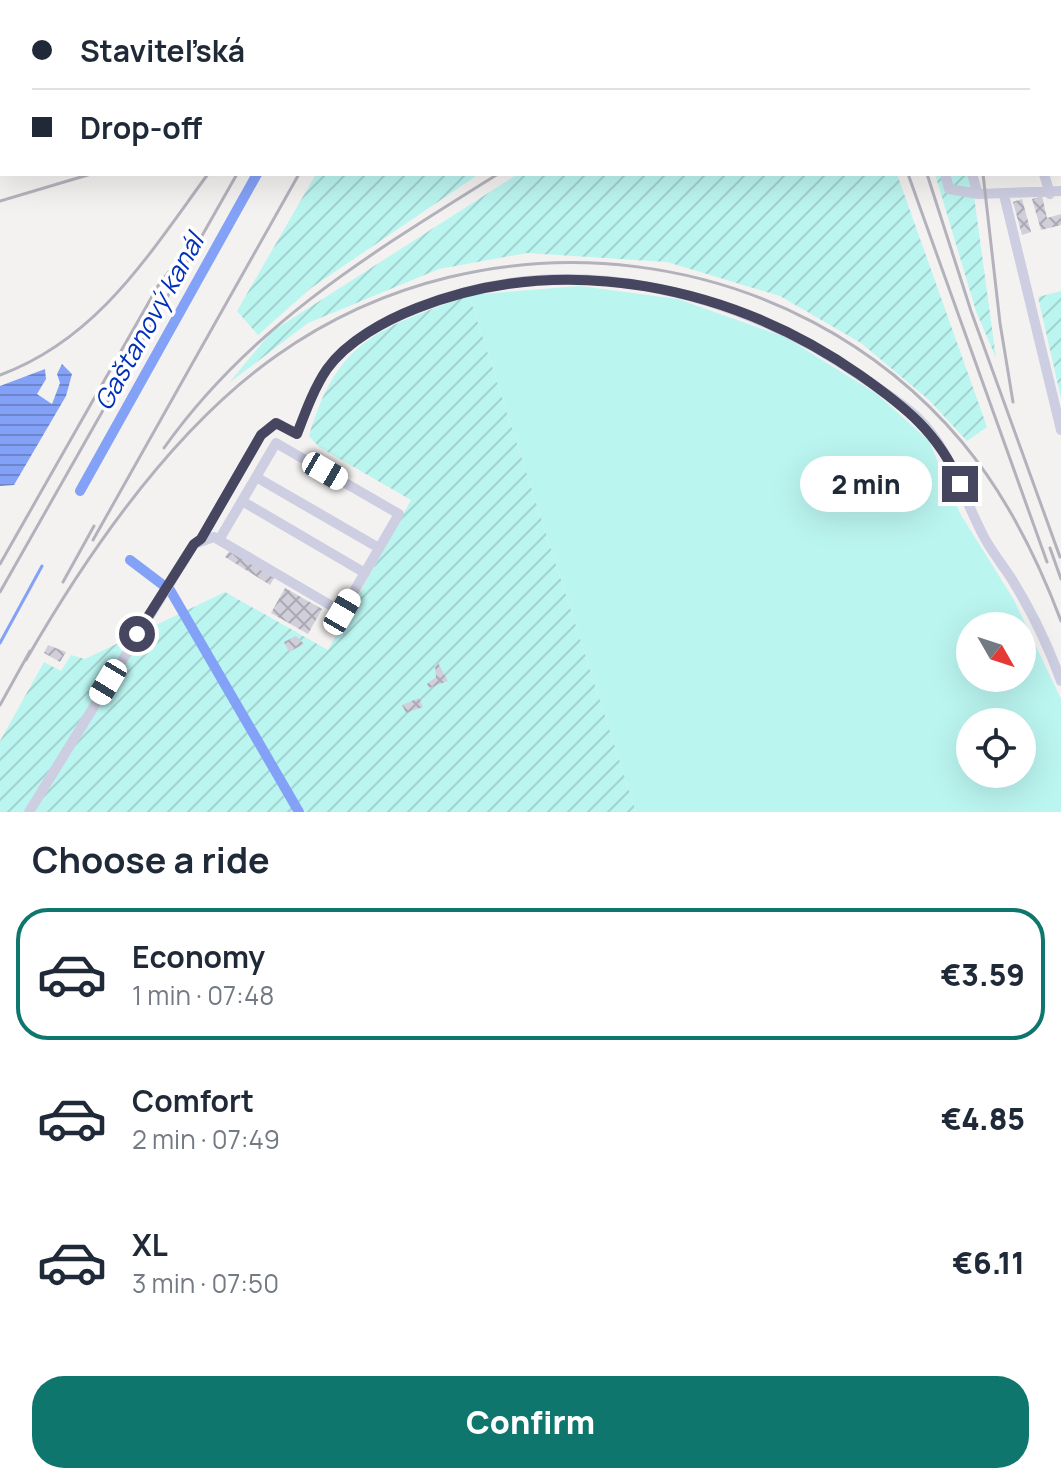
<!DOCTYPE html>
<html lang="en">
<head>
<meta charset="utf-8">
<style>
  :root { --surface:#fff; --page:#f6f6f7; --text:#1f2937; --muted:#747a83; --line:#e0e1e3; --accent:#0f766e }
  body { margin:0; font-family:Manrope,sans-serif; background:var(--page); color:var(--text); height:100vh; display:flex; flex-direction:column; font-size:30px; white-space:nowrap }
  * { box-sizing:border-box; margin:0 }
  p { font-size:26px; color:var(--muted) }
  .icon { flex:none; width:44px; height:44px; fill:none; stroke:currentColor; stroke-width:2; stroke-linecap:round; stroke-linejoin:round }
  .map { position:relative; height:812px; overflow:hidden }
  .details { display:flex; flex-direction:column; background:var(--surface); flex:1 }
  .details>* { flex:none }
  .banner { position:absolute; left:0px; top:0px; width:1062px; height:176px; box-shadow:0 8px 32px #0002; display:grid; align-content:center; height:176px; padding:0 32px; background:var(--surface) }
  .needle { width:52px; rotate:129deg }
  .tools { position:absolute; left:956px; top:612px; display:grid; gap:16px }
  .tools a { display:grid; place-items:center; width:80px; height:80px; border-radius:50%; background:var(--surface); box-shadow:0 8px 32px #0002; font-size:40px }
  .end { position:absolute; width:36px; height:36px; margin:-18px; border:10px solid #464661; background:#fff; box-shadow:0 0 0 4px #fff }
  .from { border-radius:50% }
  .bubble { position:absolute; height:56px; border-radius:28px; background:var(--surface); box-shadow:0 8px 32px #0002; font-size:26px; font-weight:800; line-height:56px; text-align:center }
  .car { position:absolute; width:24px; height:48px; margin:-24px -12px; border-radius:10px; box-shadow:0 0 6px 2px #0007; background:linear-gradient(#fff 24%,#345 0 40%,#fff 0 76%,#345 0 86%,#fff 0) }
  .banner b { display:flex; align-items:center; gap:28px; height:76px; font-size:30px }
  .banner b+b { border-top:2px solid var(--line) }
  .banner i { width:20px; height:20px; background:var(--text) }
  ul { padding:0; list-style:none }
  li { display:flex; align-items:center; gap:24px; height:132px; margin:0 16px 12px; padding:0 16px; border:4px solid transparent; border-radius:32px }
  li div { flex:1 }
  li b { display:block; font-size:30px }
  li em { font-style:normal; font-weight:800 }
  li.active { border-color:var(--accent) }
  li>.icon { width:72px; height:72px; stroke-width:1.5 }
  h2 { padding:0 32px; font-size:36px; line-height:96px }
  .primary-button { display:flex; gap:16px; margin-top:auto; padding:16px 32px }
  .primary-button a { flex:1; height:92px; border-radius:32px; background:var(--accent); color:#fff; font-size:32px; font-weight:800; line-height:92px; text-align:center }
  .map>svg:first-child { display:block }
  .grass { fill:#bbf5f0; fill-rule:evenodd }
  .garden { fill:url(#garden-furrows) }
  .water { fill:url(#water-rules) }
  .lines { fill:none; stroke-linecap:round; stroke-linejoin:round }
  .stream { stroke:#83a1f7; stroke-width:3 }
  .canal { stroke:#83a1f7; stroke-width:10 }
  .building { fill:url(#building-cross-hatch) }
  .minor { stroke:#cecee2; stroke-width:10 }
  .rail { stroke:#b3b2bc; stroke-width:3 }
  .route { stroke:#464661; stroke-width:10 }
  .labels { text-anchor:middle; stroke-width:7; stroke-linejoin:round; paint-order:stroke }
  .water-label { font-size:26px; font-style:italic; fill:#0030ba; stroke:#fff }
</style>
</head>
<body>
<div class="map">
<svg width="1061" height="812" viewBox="0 0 1061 812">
  <defs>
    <pattern id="garden-furrows" width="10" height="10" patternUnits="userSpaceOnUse" patternTransform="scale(2)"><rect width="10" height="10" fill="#bbf5f0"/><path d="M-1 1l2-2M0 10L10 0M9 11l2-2" fill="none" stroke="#a2d3d0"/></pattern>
    <pattern id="water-rules" width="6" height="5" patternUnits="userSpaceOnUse" patternTransform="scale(2)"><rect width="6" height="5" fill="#83a1f7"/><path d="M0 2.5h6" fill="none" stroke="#6d85cb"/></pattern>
    <pattern id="building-cross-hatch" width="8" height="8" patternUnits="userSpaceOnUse" patternTransform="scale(2)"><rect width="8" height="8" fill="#d1cfda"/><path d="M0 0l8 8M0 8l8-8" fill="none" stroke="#abaab4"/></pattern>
  </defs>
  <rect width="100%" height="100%" fill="#f3f2f0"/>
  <path class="grass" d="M580,286L678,299L785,337L877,394L929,441L961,515L1014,600L1061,699V812H636L469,295ZM970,626H1022V678H970ZM970,722H1022V774H970Z"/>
  <path class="garden" d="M316,174H479L311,288L258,335L237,311Z
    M518,174H897L987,427L967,441L929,400L861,343L780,296L667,262L527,253L439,269L308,323L229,383L271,332Z
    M935,174H971L996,358L976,311Z
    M1061,291V398L1038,297Z
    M469,295L636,812H0V741L44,662L61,671L71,655L85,659L225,592L328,650L411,500L319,447L309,436C338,337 381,329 469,295Z"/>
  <path class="water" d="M62,364L72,374L66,396L14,485L0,486V386L45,369L46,379L37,394L52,404L60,383L57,374Z"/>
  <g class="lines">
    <path class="stream" d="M0,643L42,566"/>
    <path class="canal" d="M353,2L354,0
      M80,491L257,174
      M130,560L163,585
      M170,590L299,812"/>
  </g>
  <path class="building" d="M1042,196L1047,218L1061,214V225L1041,230L1032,199Z
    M1022,199L1031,232L1022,235L1013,202Z
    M230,550L274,578L270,585L225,557Z
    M285,588L322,609L308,634L271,613Z
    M296,636L304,644L289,652L284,642Z
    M48,645L66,652L60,662L44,653Z
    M438,663L448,681L429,688L427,684L436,677L435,664Z
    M419,698L423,707L406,713L402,705Z"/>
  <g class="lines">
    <path class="minor" d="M1060,169H1061
      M972,174L978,194L1061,191
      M1044,174L1050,194
      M946,177L949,189L978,194
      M1004,195L1061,430
      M256,477L379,548
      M242,501L365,573
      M201,539L261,435L276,423L297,434C305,413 314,388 327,369C348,339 389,319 422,306C570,248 737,290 863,378C881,390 901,402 917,417C952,451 962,496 984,537C992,552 1002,564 1011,578C1031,610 1048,645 1061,681
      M29,812L194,544L214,537L219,540L342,612L399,514L276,443L219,540"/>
    <path class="rail" d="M853,0L854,2
      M887,0V2
      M966,0V2
      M321,2L323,0
      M335,2L336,0
      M389,2L390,0
      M707,2L708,0
      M908,174L1047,562
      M927,174L971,311L1060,557
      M983,174L1000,323L1013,402
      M0,201L91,174
      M0,375C98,339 149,254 208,174
      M164,448C251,325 373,252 498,174
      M93,540L299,174
      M1050,548L1061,579
      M0,564L158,286L182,255
      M63,582L94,526
      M0,592L237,174
      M26,660C88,552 174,428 276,356C490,204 793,241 962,442C1006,495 1037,557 1061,621
      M0,705L30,651"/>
  </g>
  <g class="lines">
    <path class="route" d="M137,634L194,544L201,539L261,435L276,423L297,434C305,413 314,388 327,369C347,341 386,320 417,308C565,250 732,286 860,375C904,406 939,433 960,484"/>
  </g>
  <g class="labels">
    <g class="water-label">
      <text transform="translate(149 322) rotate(-61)" y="9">Gaštanový kanál</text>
    </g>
  </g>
</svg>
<div class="tools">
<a><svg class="needle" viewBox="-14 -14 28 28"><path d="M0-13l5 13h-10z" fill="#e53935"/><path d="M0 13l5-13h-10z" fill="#747a83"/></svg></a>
<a><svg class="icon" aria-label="locate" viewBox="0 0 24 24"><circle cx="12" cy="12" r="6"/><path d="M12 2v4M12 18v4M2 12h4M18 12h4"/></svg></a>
</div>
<i class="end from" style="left:137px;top:634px"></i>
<i class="end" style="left:960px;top:484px"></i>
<div class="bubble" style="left:800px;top:456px;width:132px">2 min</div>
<i class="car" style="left:325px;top:471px;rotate:120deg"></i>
<i class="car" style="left:342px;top:612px;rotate:30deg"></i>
<i class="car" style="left:108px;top:682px;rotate:211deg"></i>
<div class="banner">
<b><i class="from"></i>Staviteľská</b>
<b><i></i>Drop-off</b>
</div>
</div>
<section class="details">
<h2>Choose a ride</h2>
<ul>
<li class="active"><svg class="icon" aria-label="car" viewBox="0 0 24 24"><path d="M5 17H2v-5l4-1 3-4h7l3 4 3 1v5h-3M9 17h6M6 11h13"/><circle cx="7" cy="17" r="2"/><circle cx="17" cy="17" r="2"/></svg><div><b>Economy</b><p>1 min · 07:48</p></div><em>€3.59</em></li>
<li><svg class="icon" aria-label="car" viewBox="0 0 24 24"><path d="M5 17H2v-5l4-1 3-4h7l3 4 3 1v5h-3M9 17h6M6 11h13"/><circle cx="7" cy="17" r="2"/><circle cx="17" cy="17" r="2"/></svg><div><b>Comfort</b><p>2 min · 07:49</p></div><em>€4.85</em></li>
<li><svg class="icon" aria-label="car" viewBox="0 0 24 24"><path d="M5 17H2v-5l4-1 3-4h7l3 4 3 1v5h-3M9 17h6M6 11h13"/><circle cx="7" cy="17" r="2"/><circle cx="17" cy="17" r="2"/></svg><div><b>XL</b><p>3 min · 07:50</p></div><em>€6.11</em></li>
</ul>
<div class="primary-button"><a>Confirm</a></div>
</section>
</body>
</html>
